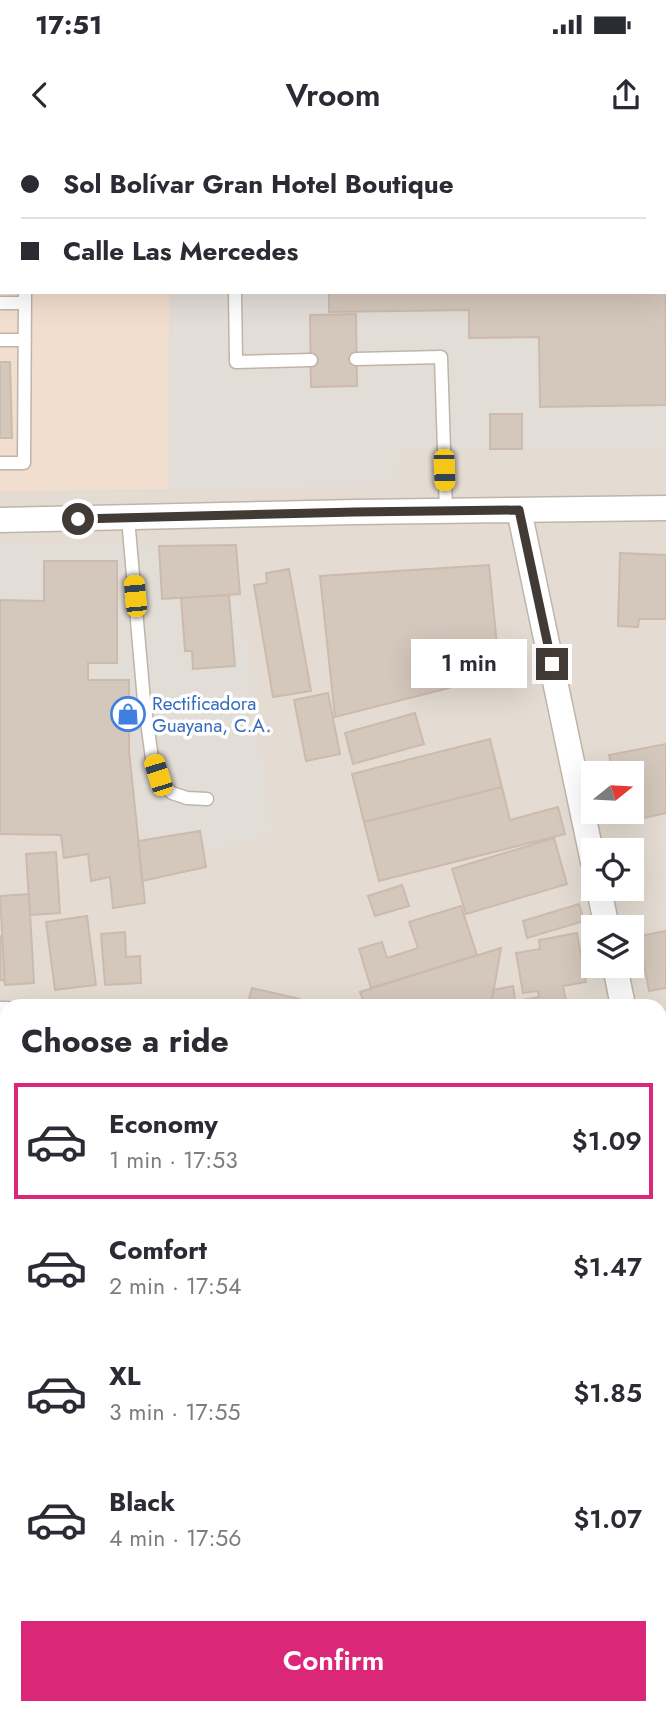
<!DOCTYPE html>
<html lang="en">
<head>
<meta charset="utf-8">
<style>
  :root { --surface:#fff; --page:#f7f7f7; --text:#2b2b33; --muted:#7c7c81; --line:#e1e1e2; --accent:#db2777 }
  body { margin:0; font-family:Jost,sans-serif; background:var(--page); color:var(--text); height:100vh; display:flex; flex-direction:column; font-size:26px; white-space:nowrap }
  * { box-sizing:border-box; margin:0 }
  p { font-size:23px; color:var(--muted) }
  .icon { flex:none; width:38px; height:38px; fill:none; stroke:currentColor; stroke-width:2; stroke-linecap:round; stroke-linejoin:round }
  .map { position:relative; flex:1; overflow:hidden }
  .sheet { position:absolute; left:0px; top:859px; width:667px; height:716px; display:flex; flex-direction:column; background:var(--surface); border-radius:21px 21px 0 0; box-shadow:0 7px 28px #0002 }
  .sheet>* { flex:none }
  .top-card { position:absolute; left:0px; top:0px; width:667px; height:154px; box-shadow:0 7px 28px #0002; display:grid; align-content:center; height:154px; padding:0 21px; background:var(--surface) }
  .needle { width:46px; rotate:72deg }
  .controls { position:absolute; left:581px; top:621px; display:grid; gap:14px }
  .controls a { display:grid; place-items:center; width:63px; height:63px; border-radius:0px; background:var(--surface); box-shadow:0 7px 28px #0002; font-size:35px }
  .end { position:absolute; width:32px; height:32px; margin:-16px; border:9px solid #423a34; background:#fff; box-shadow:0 0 0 4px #fff }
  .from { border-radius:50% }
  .bubble { position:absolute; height:49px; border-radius:0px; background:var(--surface); box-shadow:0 7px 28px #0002; font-size:23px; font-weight:600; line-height:49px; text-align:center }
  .car { position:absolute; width:21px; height:42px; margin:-21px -10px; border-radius:9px; box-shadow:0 0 5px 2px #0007; background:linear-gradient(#f5c518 24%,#345 0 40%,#f5c518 0 76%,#345 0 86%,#f5c518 0) }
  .top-card b { display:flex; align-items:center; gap:24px; height:66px; font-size:26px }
  .top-card b+b { border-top:2px solid var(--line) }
  .top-card i { width:18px; height:18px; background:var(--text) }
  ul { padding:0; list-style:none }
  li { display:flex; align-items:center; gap:21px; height:116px; margin:0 14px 10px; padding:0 7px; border:4px solid transparent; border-radius:0px }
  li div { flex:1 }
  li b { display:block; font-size:26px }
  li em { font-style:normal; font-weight:600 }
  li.current { border-color:var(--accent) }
  li>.icon { width:63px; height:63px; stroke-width:1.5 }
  h2 { padding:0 21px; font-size:32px; line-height:84px }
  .action { display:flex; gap:14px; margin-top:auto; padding:14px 21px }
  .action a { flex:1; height:80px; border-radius:0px; background:var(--accent); color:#fff; font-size:28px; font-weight:600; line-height:80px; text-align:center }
  .status { display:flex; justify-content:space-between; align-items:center; height:49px; padding:0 35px; background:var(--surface); direction:ltr }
  .status svg { height:19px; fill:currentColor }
  header { display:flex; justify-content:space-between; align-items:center; height:91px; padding:0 21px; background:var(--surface); font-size:32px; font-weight:600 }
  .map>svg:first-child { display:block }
  .residential { fill:#e4dcd2; fill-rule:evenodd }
  .commercial { fill:#f2decf }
  .industrial { fill:#e3ddd8 }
  .building { fill:#d4c7bc; stroke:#ccbbad; stroke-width:2 }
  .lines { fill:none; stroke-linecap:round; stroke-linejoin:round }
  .service-casing { stroke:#beb4aa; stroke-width:15 }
  .minor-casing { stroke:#beb4aa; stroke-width:27 }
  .service { stroke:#fff; stroke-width:12 }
  .minor { stroke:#fff; stroke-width:24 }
  .route { stroke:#423a34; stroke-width:9 }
  .labels { text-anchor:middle; stroke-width:7; stroke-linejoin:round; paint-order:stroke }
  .shop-label { font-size:19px; fill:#366cbe; stroke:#fff; text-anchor:start }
</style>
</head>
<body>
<div class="status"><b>17:51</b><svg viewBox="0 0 49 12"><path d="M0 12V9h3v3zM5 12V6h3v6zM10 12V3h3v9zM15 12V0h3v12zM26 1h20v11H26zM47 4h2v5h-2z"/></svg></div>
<header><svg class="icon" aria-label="back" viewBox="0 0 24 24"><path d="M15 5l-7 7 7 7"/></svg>Vroom<svg class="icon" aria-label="share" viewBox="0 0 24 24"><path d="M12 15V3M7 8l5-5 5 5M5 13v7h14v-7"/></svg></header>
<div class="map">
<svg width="666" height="1574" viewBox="0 0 666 1574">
  <rect width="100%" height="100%" fill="#f1ebe3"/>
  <path class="residential" d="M0,0H666V1574H0ZM2,2H665V152H2ZM593,634H632V672H593ZM593,710H632V749H593ZM593,788H632V826H593ZM7,866H660V1568H7Z"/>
  <path class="commercial" d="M0,0H170V2H2V152H169L168,349L0,351Z"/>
  <path class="industrial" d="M170,0H666V308L399,309L398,345L168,349L169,152H665V2H170Z
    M0,404L159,406L236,405L240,454L272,694L203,713L206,727L143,741L113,768L110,738L91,741L88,715L64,718L61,695L0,694Z"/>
  <path class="building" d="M0,0H85V2H2V27H0Z
    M665,18L666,265L540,267L539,197L469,198V170L329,172V152H665Z
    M0,70H2V146H0Z
    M356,174L357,246L311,247L310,175Z
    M0,222H10L12,298H0Z
    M490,274H522V309H490Z
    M236,405L240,454L162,459L159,406Z
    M620,413L666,415V479H639L638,487L618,486Z
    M44,421H117V523H88V540H129V611L145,763L113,768L110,737L91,741L88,714L64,718L61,695L0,694V460L44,461Z
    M489,425L500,535L335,577L320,436Z
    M289,429L311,551L273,557L254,445L267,443L266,433Z
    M229,455L235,526L193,529L192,511H185L181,458Z
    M328,553L340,614L306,621L294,560Z
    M415,573L424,604L353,624L345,593Z
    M490,599L502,647L364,682L352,634Z
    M666,604V673L639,679L632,647V634H613L609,615Z
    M502,647L510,680L558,667L565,694L379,741L364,682Z
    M200,691L206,727L142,741L138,701Z
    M554,698L567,744L466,774L452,729Z
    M56,712L60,773L30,775L26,714Z
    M402,745L409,766L375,776L368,756Z
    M29,754L34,843L5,845L0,756Z
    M579,764L584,781L527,798L523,781Z
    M461,766L477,815L371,848L359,809L382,802L387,818L418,808L409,782Z
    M87,776L96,845L55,850L46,782Z
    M666,791V848L649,851L639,796Z
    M125,792L126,817L140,816L141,843L105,845L101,794Z
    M577,793L586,842L563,846L567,866H516V861L539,857L538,851L523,853L516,813L540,809L539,800Z
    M0,796H2L5,841L0,840Z
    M501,808L491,866H411V863L401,866H365L360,852Z
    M513,846L516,866H491L493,850Z
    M252,848L300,859L298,866H247Z
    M666,878V918H663L660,903V880Z
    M0,914H7V988L0,986V976L3,967H0Z
    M0,1125L7,1170V1178L0,1179Z
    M661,1299L666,1349L660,1350V1300Z
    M666,1387V1424H661L660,1388Z
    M0,1399L7,1400V1459H0Z
    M660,1424H666V1462H660Z
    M0,1464H7V1548H0Z
    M660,1481H666V1513H660Z
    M666,1534V1574H616L613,1568H660V1538Z
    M288,1568H304L305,1574H289Z
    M346,1568H383L385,1574H349Z
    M453,1568H551V1574H454Z
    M551,1568H605L606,1574H551Z
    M278,1569L279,1574H233V1572Z"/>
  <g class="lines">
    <g class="service-casing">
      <path id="service" d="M306,2L422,0
        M0,48H2
        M235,152L236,222L311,220
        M0,163H25
        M0,200H25
        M356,219L441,217L446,371
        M0,323H24L25,152
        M128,378L144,561L152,618L158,635L165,646L172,653L187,658L207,659"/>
    </g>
    <g class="minor-casing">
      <path id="minor" d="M519,370L593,722
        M0,380L355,372L666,368
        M599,749L607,788
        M615,826L623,866
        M0,874H7
        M660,1044L666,1075"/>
    </g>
    <use href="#service" class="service"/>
    <use href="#minor" class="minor"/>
  </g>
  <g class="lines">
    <path class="route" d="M78,379L355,372L519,370L552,524"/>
  </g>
  <defs>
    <g id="shop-ring" transform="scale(1.75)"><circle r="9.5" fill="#fff" stroke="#3f7fe0" stroke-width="1.5"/><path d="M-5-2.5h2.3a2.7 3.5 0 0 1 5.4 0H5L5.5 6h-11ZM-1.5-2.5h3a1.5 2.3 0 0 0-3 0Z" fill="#3f7fe0"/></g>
  </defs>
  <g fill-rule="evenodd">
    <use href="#shop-ring" x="128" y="574"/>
  </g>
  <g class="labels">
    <g class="shop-label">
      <text x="152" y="570">Rectificadora<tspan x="152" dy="22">Guayana, C.A.</tspan></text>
    </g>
  </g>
</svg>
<div class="controls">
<a><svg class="needle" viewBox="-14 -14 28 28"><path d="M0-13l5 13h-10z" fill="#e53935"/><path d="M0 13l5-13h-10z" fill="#7c7c81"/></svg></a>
<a><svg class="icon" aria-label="locate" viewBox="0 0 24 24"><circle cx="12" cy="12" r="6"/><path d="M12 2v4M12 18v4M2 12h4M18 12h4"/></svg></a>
<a><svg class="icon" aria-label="layers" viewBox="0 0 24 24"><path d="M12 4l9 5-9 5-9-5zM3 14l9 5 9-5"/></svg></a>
</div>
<i class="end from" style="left:78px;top:379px"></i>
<i class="end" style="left:552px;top:524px"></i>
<div class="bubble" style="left:411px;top:499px;width:116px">1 min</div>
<i class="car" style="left:444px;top:330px;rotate:178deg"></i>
<i class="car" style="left:135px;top:456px;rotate:355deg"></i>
<i class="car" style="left:158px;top:635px;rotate:342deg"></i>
<div class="top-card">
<b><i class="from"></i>Sol Bolívar Gran Hotel Boutique</b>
<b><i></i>Calle Las Mercedes</b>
</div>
<section class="sheet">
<h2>Choose a ride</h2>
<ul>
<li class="current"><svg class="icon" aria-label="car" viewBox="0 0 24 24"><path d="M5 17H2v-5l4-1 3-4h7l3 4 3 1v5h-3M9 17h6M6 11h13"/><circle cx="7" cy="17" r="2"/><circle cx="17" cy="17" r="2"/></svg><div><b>Economy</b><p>1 min · 17:53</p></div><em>$1.09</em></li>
<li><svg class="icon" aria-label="car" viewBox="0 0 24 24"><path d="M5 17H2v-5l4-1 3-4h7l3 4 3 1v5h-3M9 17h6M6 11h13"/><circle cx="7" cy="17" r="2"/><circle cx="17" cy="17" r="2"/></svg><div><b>Comfort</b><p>2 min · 17:54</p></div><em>$1.47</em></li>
<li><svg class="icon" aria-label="car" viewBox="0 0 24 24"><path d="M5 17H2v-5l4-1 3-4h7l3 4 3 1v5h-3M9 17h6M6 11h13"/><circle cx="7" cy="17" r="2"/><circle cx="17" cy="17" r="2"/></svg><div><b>XL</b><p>3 min · 17:55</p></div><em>$1.85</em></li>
<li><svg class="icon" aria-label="car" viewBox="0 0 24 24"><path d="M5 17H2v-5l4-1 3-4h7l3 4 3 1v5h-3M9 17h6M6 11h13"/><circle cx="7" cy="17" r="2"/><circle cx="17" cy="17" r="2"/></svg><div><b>Black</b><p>4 min · 17:56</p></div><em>$1.07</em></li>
</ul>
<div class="action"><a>Confirm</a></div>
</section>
</div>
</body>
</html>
